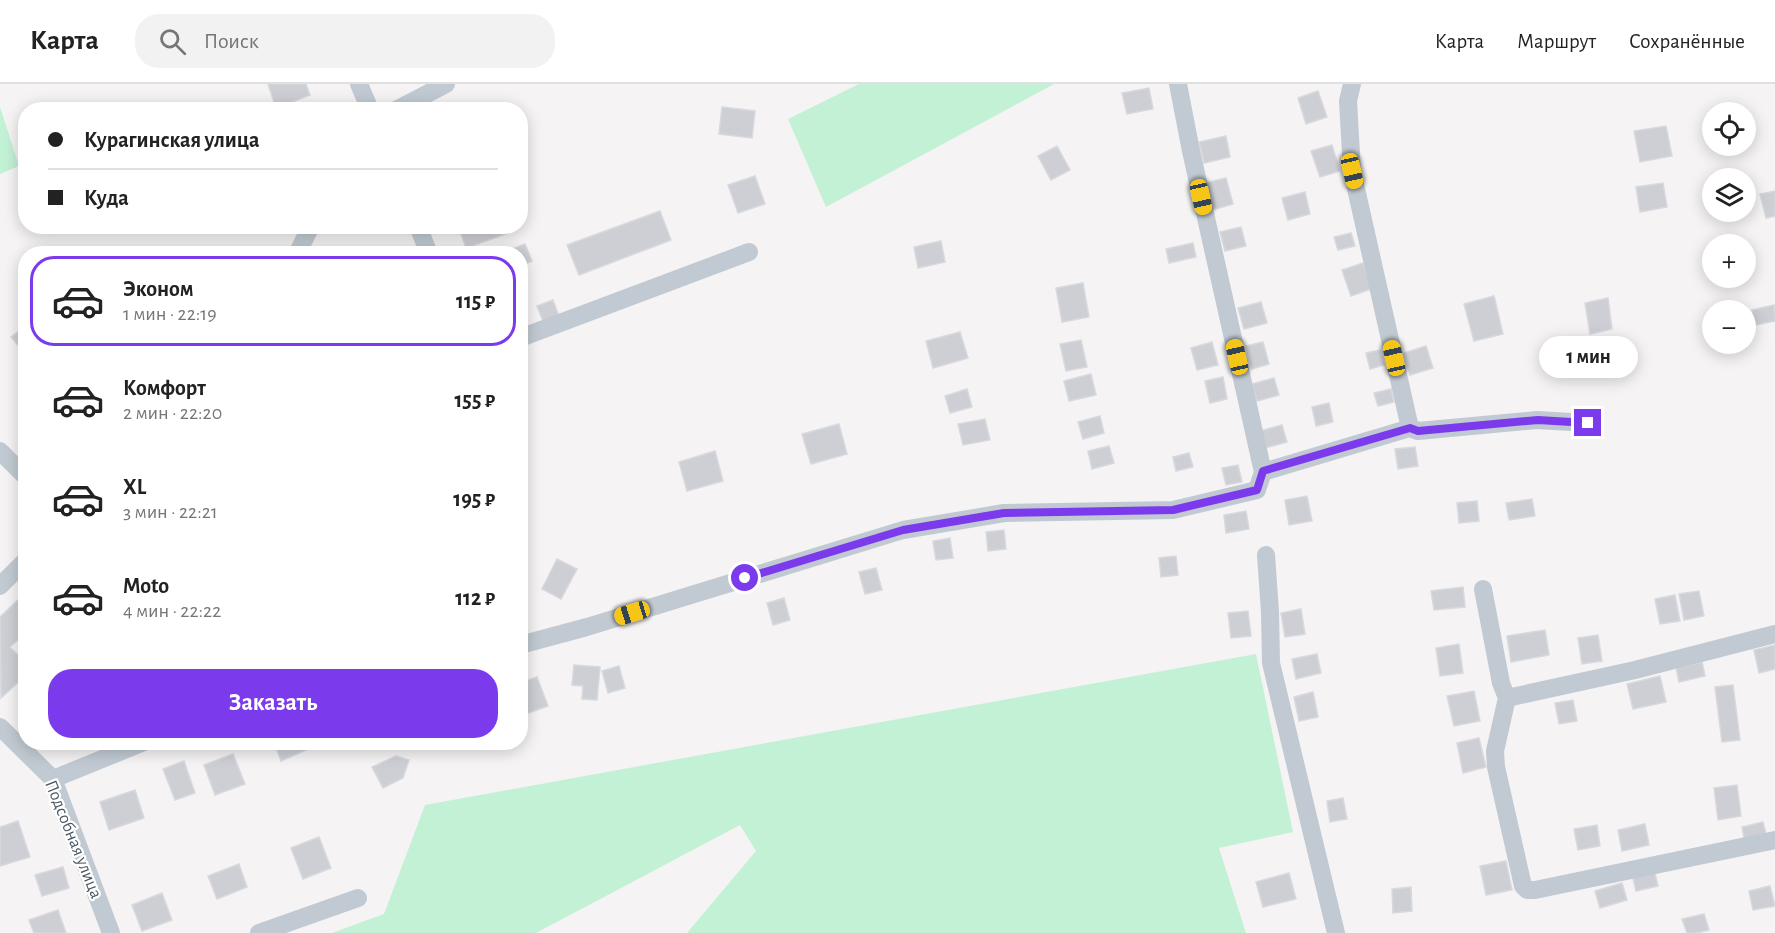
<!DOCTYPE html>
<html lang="ru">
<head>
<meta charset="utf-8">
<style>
  :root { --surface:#fff; --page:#f2f2f2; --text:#222; --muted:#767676; --line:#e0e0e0; --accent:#7c3aed }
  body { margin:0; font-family:"Alegreya Sans",sans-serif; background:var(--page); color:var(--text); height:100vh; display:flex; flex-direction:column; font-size:22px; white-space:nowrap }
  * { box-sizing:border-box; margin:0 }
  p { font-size:20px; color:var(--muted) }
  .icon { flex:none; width:33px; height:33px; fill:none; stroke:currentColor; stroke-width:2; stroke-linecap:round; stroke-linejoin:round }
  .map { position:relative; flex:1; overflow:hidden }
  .side { position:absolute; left:18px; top:162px; width:510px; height:504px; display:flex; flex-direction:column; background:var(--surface); border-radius:24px; box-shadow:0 3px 15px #0003 }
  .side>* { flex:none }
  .banner { position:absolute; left:18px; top:18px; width:510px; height:132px; border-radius:24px; box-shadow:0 3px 15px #0003; display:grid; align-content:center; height:132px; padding:0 30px; background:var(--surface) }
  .tools { position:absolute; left:1702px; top:18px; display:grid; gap:12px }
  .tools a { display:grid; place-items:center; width:54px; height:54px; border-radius:50%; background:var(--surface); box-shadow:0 3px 15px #0003; font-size:30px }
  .end { position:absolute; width:27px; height:27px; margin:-14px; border:8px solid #7c3aed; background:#fff; box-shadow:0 0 0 3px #fff }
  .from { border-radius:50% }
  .bubble { position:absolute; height:42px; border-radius:21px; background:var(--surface); box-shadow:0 3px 15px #0003; font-size:20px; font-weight:600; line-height:42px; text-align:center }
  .car { position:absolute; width:18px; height:36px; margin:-18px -9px; border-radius:8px; box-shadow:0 0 4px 2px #0007; background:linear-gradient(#f5c518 24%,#345 0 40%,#f5c518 0 76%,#345 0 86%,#f5c518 0) }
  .banner b { display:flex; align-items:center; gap:21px; height:57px; font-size:22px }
  .banner b+b { border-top:2px solid var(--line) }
  .banner i { width:15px; height:15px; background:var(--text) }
  ul { padding:10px 0 0; list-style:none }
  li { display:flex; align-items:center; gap:18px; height:90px; margin:0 12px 9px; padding:0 18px; border:3px solid transparent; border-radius:24px }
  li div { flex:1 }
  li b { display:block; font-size:22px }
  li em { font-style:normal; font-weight:600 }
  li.active { border-color:var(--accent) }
  li>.icon { width:54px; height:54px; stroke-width:1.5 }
  .action { display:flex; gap:12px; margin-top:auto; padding:12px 30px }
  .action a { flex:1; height:69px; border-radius:24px; background:var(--accent); color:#fff; font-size:24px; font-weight:600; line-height:69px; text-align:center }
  header { display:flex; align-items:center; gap:36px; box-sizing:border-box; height:84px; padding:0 30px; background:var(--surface); border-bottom:2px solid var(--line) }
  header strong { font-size:28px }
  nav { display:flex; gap:33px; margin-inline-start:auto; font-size:21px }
  .search { width:420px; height:54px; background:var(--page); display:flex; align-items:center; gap:15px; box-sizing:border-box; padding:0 21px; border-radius:24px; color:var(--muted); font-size:22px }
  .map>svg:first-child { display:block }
  .green { fill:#c3f1d5 }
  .building { fill:#cdcfd5; stroke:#d7d9de; stroke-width:1.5 }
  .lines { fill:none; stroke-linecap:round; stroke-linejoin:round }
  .minor { stroke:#c1cad2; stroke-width:18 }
  .route { stroke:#7c3aed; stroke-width:8 }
  .labels { text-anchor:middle; stroke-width:4.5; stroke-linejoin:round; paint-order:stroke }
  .street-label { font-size:18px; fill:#4a5661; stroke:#fff }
</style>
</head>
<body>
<header>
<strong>Карта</strong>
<div class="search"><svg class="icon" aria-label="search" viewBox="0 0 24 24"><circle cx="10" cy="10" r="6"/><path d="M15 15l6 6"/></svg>Поиск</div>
<nav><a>Карта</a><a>Маршрут</a><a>Сохранённые</a></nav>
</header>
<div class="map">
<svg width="1775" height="849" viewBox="0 0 1775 849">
  <rect width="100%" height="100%" fill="#f5f3f3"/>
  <path class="green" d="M859,0H1054L826,123L788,35Z
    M0,23L19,82L0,90Z
    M1256,570L1293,748L1219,764L1246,849H687L756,767L740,741L536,849H332L384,830L425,721Z"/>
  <path class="building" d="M268,0H306L310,11L276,24Z
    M1149,4L1153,25L1127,30L1122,9Z
    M1318,7L1327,33L1306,40L1298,14Z
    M722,23L755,27L752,54L719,50Z
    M1666,42L1672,72L1640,78L1634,47Z
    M1226,52L1230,73L1204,79L1199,58Z
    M1332,61L1340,87L1320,93L1311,67Z
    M1057,62L1070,86L1051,96L1038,72Z
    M755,92L765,120L738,129L728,101Z
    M1226,94L1233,120L1212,126L1205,99Z
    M1663,99L1667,123L1640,128L1636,103Z
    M1775,107V132L1766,134L1760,110Z
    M1305,108L1310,130L1288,136L1282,114Z
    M660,127L671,156L579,191L567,161Z
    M444,142H508L511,148L466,164L459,144L446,149Z
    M1241,143L1246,162L1225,167L1220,148Z
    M1351,149L1355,162L1338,166L1334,153Z
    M941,157L945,178L918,184L914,163Z
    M1193,159L1196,173L1169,179L1166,165Z
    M525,160L532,177L520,182V170H500Z
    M173,167H202V170H173Z
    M1363,179L1371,205L1351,212L1342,186Z
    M1083,199L1089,233L1062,238L1056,204Z
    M1494,212L1503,250L1474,257L1464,220Z
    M1608,214L1612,245L1590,250L1585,219Z
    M553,216L559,232L543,237L537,222Z
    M1261,218L1267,239L1244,245L1238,224Z
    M1774,221L1775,237L1755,241L1752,226Z
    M26,242V271L11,253Z
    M960,248L968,274L933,284L926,257Z
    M1081,256L1087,283L1066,287L1060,260Z
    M1212,258L1218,281L1197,286L1191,264Z
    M1263,258L1269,280L1252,285L1246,262Z
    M1426,262L1433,284L1410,291L1404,269Z
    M1380,266L1384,281L1370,285L1366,269Z
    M1091,290L1096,311L1069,317L1064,297Z
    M1223,293L1227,315L1210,319L1205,297Z
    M1274,294L1279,311L1257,317L1252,300Z
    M967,305L972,323L950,329L945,312Z
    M1391,305L1394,318L1378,322L1374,309Z
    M1329,319L1333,338L1316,342L1312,323Z
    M1100,332L1104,349L1083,355L1078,338Z
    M985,335L990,356L963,361L958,340Z
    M839,340L847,370L811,380L802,350Z
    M1282,341L1287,358L1265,364L1260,347Z
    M1109,362L1114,379L1092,385L1088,367Z
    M1415,363L1418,382L1398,385L1395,365Z
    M715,367L723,397L687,407L679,378Z
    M1189,369L1193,383L1176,387L1173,373Z
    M1238,381L1242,398L1226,401L1222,384Z
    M1307,412L1312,437L1289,441L1285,416Z
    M1532,415L1535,432L1509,436L1506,419Z
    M1477,417L1479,437L1459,439L1457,419Z
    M1246,427L1249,445L1226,449L1224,431Z
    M1004,446L1006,465L988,467L986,448Z
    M950,454L953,474L936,476L933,457Z
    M1176,472L1178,491L1161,493L1159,474Z
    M557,475L577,485L561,515L542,505Z
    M876,484L882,506L865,510L859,488Z
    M1463,503L1465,523L1434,526L1431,507Z
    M1699,507L1704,532L1684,536L1679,510Z
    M1675,511L1680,537L1660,540L1655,515Z
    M784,514L790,536L773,541L767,519Z
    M19,515L26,521V549L10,563L26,579V591L1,614L0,533Z
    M1301,525L1305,550L1285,553L1281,529Z
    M1248,527L1251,552L1231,554L1228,529Z
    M1545,546L1549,571L1511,578L1507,552Z
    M1598,551L1602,577L1582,580L1578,554Z
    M1459,560L1463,589L1440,592L1436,564Z
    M1775,561V585L1759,589L1754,566Z
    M1317,570L1321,589L1296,595L1292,575Z
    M1702,578L1705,592L1679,598L1676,584Z
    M574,581L600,583L597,616L582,615L583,602L572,601Z
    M619,582L625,604L608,609L602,587Z
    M1660,592L1666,618L1633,625L1627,600Z
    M537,593L548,622L520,632V599Z
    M1733,601L1740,656L1722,658L1715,603Z
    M1474,607L1480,637L1454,642L1447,612Z
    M1313,608L1318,633L1299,637L1294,613Z
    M1573,616L1577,637L1559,640L1555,619Z
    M1479,654L1486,683L1463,689L1457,659Z
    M274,658H314L315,662L281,677Z
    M233,670L245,700L215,711L204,681Z
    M396,672L409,676L403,694L383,704L372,683Z
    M184,677L195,709L175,716L163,685Z
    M1737,701L1741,732L1718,736L1714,704Z
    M135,706L144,734L109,746L100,718Z
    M1343,714L1347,735L1330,738L1327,717Z
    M18,737L30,773L0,782V743Z
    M1763,738L1767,754L1745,759L1742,743Z
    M1645,740L1649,761L1622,767L1618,746Z
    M1597,741L1600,762L1578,766L1574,745Z
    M319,753L331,784L303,795L291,764Z
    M1506,777L1512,806L1486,811L1480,782Z
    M239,780L247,803L217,815L208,792Z
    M63,783L69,804L42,812L35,791Z
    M1654,785L1658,802L1636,807L1632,790Z
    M1289,789L1296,815L1263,823L1256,798Z
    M1622,799L1627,816L1600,824L1595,807Z
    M1770,802L1775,822L1753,826L1749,807Z
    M1411,803L1412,827L1393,829L1392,805Z
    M162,809L172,836L142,847L132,821Z
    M58,826L66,849H34L29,836Z
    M1704,830L1709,846L1696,849H1687L1682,835Z"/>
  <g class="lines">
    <path class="minor" d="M359,0L370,26
      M1178,0L1191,67L1263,388
      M1352,0L1348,17L1352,87L1410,344L1418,347L1537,336L1588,339
      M396,26L446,0
      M418,142L429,170
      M297,170L311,142
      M520,254L749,168
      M0,367L26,393
      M1266,471L1270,528L1271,579L1336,849
      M0,502L26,476
      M1483,505L1501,599L1507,614L1495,667L1496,683L1523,802L1527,806H1535L1775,756
      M520,561L587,543L903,446L1004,429L1173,426L1257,406L1263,388L1410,344
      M1507,614L1635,586L1775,550
      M0,643L53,695L111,849
      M53,695L144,658
      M259,849L358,814"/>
  </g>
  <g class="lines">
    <path class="route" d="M745,494L903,446L1004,429L1173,426L1257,406L1263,387L1410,344L1418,347L1538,336L1588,339"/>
  </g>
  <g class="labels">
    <g class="street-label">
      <text transform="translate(74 755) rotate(68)" y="6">Подсобная улица</text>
    </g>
  </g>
</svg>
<div class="tools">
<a><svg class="icon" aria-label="locate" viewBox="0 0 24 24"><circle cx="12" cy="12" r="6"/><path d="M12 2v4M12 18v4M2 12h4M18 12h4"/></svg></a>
<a><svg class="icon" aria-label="layers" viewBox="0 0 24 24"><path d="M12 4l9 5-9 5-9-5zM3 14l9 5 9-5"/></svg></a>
<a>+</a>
<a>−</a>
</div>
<i class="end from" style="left:745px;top:494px"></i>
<i class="end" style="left:1588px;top:339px"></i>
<div class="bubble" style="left:1539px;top:252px;width:99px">1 мин</div>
<i class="car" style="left:1352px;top:87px;rotate:167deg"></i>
<i class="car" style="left:1201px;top:113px;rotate:167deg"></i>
<i class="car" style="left:1237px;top:273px;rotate:347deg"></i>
<i class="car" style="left:1394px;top:274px;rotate:347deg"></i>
<i class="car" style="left:632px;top:529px;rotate:253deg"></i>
<div class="banner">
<b><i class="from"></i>Курагинская улица</b>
<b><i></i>Куда</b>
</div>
<section class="side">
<ul>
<li class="active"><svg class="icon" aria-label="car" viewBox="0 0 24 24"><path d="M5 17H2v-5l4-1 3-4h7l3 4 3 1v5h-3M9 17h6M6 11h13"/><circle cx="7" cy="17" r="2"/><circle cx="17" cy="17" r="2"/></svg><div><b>Эконом</b><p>1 мин · 22:19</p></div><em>115 ₽</em></li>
<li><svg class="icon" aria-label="car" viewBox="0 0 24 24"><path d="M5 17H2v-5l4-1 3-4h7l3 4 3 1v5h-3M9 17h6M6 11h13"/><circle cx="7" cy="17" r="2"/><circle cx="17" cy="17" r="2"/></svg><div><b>Комфорт</b><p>2 мин · 22:20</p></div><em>155 ₽</em></li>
<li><svg class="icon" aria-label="car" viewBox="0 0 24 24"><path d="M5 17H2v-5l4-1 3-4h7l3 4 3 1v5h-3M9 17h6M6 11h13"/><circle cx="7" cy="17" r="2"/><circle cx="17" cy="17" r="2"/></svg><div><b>XL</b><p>3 мин · 22:21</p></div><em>195 ₽</em></li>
<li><svg class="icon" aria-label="car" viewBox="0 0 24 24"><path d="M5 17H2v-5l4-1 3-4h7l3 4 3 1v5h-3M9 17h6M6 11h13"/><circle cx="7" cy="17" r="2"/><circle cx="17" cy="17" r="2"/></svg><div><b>Moto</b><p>4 мин · 22:22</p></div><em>112 ₽</em></li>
</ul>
<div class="action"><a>Заказать</a></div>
</section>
</div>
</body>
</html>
